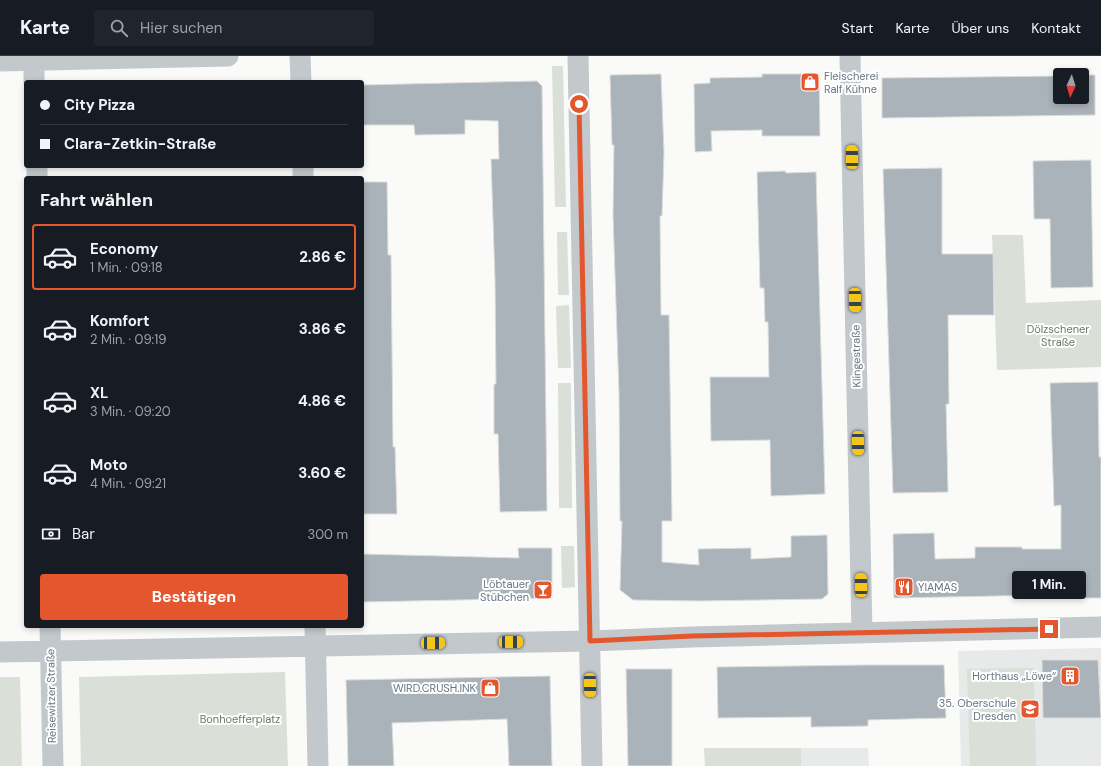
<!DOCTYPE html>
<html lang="de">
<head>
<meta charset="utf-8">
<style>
  :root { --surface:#171b24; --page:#20242c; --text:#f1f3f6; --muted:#9ea1a6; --line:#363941; --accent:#e4572e }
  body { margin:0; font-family:"DM Sans",sans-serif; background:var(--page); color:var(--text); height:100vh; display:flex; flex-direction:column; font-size:15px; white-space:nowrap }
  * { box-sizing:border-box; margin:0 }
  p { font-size:13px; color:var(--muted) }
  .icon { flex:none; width:22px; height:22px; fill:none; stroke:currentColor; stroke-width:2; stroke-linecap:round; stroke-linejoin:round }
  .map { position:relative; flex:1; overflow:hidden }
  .drawer { position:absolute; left:24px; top:120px; width:340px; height:452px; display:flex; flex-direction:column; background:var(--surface); border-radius:4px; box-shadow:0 2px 6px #0003 }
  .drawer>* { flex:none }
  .banner { position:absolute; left:24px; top:24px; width:340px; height:88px; border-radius:4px; box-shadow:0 2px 6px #0003; display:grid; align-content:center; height:88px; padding:0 16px; background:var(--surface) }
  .needle { width:26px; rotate:184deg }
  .buttons { position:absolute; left:1053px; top:12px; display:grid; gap:8px }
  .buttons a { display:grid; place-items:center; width:36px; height:36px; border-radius:4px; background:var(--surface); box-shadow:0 2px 6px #0003; font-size:20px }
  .end { position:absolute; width:18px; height:18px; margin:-9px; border:5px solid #e4572e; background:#fff; box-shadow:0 0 0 2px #fff }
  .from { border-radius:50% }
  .bubble { position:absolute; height:28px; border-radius:4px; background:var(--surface); box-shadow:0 2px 6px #0003; font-size:13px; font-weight:700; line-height:28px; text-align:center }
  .car { position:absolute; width:12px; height:24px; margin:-12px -6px; border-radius:5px; box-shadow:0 0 3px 1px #0007; background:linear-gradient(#f5c518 24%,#345 0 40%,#f5c518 0 76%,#345 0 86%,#f5c518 0) }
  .banner b { display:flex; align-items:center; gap:14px; height:38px; font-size:15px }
  .banner b+b { border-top:1px solid var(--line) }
  .banner i { width:10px; height:10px; background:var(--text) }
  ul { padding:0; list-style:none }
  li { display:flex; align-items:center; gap:12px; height:66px; margin:0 8px 6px; padding:0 8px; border:2px solid transparent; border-radius:4px }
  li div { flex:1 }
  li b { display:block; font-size:15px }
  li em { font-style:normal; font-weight:700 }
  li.on { border-color:var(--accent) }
  li>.icon { width:36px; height:36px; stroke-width:1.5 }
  h2 { padding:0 16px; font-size:18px; line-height:48px }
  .pay { display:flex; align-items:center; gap:10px; height:44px; padding:0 16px; font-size:15px }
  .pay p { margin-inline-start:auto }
  .primary-button { display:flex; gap:8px; margin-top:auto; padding:8px 16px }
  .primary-button a { flex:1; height:46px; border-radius:4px; background:var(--accent); color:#fff; font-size:16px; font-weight:700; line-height:46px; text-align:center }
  header { display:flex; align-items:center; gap:24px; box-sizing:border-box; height:56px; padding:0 20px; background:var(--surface); border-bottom:1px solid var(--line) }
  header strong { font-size:19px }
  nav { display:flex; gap:22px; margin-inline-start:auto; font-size:14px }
  .search { width:280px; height:36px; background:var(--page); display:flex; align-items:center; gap:10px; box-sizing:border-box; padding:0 14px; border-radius:4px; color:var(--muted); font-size:15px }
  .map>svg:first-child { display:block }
  .built { fill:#e8e9e9 }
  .green { fill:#dadfd7 }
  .building { fill:#aab3b9; stroke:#dcdcda }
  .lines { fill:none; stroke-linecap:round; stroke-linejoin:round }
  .minor { stroke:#c3c8cc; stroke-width:21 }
  .route { stroke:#e4572e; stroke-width:5 }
  .labels { text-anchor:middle; stroke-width:4; stroke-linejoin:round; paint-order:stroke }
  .poi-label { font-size:11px; fill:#657683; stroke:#fff; text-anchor:end }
  .park-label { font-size:11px; fill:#687a64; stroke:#fff }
  .street-label { font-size:11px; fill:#657683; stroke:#fff }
</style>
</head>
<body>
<header>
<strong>Karte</strong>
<div class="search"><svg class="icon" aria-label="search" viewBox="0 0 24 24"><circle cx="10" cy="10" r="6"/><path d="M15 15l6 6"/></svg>Hier suchen</div>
<nav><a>Start</a><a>Karte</a><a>Über uns</a><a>Kontakt</a></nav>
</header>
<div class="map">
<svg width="1101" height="710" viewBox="0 0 1101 710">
  <rect width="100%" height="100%" fill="#fafaf8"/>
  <path class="built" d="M1101,592V710H961L958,595Z
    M801,692H868L869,710H801Z"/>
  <path class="green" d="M552,10H563L566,151H555Z
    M557,176H567L569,239H558Z
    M992,179H1023L1026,247L1101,244V311L997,314Z
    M569,249L571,312H558L556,250Z
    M558,327H571L572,452H559Z
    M561,490H574L575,531L562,532Z
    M1034,612L1036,710H970L967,613Z
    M285,616L288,710H81L79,621Z
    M0,621H20L22,710H0Z
    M704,692H801V710H705Z"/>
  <path class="building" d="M661,18L664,97L662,160H660L661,259H669L672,465H662V506L699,509L698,493L751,492V503L791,501V480L827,479L828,538L822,543L699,545L633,544L620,534L622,465H620L619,338L613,159L614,89H612L610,19Z
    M762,18H819L820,80H762V74L711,75L712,95L695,96L694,28L710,27V22L762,21Z
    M1082,19H1095V59L882,62V22L1060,20V41H1082Z
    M537,25L542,30L547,455L500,456L498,378H494V328H496L495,224L491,103H499L498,65L465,64V78L415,79L414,69H362V29Z
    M1091,104L1093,231L1051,232L1050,163H1034L1033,105Z
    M942,112V198H993L994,259H948L949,348H946L948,436L893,437L883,113Z
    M785,115L786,117L816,116L825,438L771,440L770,384L711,385L710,321H769L768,266H765L764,232H760L757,116Z
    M362,126H387L388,199H391L393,391H395L397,458H362Z
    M1098,326L1099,401H1101V542H1050V539L894,542L893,478L934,477L935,503L975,502V491H1022V493H1061V449L1054,450L1050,327Z
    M518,492H552V542L362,546V498L519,502Z
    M1042,604H1098L1101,662H1043Z
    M866,609H944L946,662L868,664V670L811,671V661L718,662L717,611Z
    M626,613H672V710H628Z
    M550,620L552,710H509L507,663L392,667L394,710H348L346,624Z"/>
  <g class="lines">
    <path class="minor" d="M34,0V26
      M300,0L301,26
      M578,0L592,710
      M850,0L862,577
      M0,5L228,0
      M37,110V122
      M303,110V122
      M50,570L53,710
      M315,570L318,710
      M0,596L590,585L692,581L1101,571"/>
  </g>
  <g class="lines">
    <path class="route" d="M579,48L590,585L692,580L1049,573"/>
  </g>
  <defs>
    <g id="shop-square" transform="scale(1)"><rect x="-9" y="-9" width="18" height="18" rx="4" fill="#e4572e" stroke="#fff"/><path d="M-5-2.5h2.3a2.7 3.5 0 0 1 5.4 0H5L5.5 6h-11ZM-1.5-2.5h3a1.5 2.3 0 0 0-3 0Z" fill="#fff"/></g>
    <g id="restaurant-square" transform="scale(1)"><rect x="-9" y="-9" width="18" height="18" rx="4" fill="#e4572e" stroke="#fff"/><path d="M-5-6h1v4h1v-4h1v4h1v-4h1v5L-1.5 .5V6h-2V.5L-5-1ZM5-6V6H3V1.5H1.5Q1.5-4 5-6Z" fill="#fff"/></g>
    <g id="bar-square" transform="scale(1)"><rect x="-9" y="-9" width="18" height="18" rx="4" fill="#e4572e" stroke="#fff"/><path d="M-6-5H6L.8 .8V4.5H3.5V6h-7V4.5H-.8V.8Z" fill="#fff"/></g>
    <g id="building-square" transform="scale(1)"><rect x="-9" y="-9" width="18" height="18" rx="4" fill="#e4572e" stroke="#fff"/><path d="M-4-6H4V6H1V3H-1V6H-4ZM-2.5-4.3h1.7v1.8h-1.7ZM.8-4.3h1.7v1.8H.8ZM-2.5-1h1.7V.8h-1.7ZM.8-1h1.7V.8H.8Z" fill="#fff"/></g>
    <g id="school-square" transform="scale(1)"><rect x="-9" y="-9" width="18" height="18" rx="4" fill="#e4572e" stroke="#fff"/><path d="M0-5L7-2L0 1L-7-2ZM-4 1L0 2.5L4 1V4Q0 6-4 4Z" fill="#fff"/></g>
  </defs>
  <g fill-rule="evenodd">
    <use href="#shop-square" x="810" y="26"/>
    <use href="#restaurant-square" x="904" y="531"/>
    <use href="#bar-square" x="543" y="534"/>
    <use href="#building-square" x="1070" y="620"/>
    <use href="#shop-square" x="490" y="632"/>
    <use href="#school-square" x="1030" y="653"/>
  </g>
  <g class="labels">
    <g class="poi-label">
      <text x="824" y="24" text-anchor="start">Fleischerei<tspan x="824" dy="13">Ralf Kühne</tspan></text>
      <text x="529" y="532">Löbtauer<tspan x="529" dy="13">Stübchen</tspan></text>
      <text x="918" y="535" text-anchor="start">YIAMAS</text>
      <text x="1056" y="624">Horthaus „Löwe“</text>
      <text x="476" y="636">WIRD.CRUSH.INK</text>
      <text x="1016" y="651">35. Oberschule<tspan x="1016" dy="13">Dresden</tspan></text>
    </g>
    <g class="park-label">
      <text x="1058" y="277">Dölzschener<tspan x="1058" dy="13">Straße</tspan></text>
      <text x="240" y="667">Bonhoefferplatz</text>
    </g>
    <g class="street-label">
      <text transform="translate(856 300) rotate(-91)" y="4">Klingestraße</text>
      <text transform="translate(51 640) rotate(-91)" y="4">Reisewitzer Straße</text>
    </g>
  </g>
</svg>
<div class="buttons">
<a><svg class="needle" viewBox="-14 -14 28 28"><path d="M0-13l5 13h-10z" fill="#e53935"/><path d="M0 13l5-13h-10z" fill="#9ea1a6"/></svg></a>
</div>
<i class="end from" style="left:579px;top:48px"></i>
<i class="end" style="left:1049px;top:573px"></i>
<div class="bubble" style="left:1012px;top:515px;width:74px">1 Min.</div>
<i class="car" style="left:852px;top:101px;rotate:359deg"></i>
<i class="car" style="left:855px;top:244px;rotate:179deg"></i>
<i class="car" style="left:858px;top:387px;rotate:179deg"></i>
<i class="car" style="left:861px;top:529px;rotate:359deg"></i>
<i class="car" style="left:511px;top:586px;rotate:89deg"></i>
<i class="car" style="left:433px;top:587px;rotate:89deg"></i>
<i class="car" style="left:590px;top:629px;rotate:179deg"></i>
<div class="banner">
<b><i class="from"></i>City Pizza</b>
<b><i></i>Clara-Zetkin-Straße</b>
</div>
<section class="drawer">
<h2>Fahrt wählen</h2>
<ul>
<li class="on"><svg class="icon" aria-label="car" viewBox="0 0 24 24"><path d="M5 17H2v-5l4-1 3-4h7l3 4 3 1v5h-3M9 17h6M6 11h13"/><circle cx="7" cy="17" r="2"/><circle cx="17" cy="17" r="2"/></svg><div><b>Economy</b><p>1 Min. · 09:18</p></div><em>2.86 €</em></li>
<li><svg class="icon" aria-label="car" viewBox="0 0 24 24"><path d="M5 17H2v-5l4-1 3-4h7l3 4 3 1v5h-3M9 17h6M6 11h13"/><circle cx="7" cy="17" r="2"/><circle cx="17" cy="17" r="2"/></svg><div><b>Komfort</b><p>2 Min. · 09:19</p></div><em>3.86 €</em></li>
<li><svg class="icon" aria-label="car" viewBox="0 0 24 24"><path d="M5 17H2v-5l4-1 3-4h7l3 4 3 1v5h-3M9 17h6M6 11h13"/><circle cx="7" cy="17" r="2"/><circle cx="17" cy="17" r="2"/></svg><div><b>XL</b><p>3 Min. · 09:20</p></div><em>4.86 €</em></li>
<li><svg class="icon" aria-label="car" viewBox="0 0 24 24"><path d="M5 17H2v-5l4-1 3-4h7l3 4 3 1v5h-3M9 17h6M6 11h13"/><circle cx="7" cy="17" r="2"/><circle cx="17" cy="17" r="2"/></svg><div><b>Moto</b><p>4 Min. · 09:21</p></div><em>3.60 €</em></li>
</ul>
<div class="pay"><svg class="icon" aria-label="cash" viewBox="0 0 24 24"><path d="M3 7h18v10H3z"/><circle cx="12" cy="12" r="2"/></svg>Bar<p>300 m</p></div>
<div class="primary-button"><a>Bestätigen</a></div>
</section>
</div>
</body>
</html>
